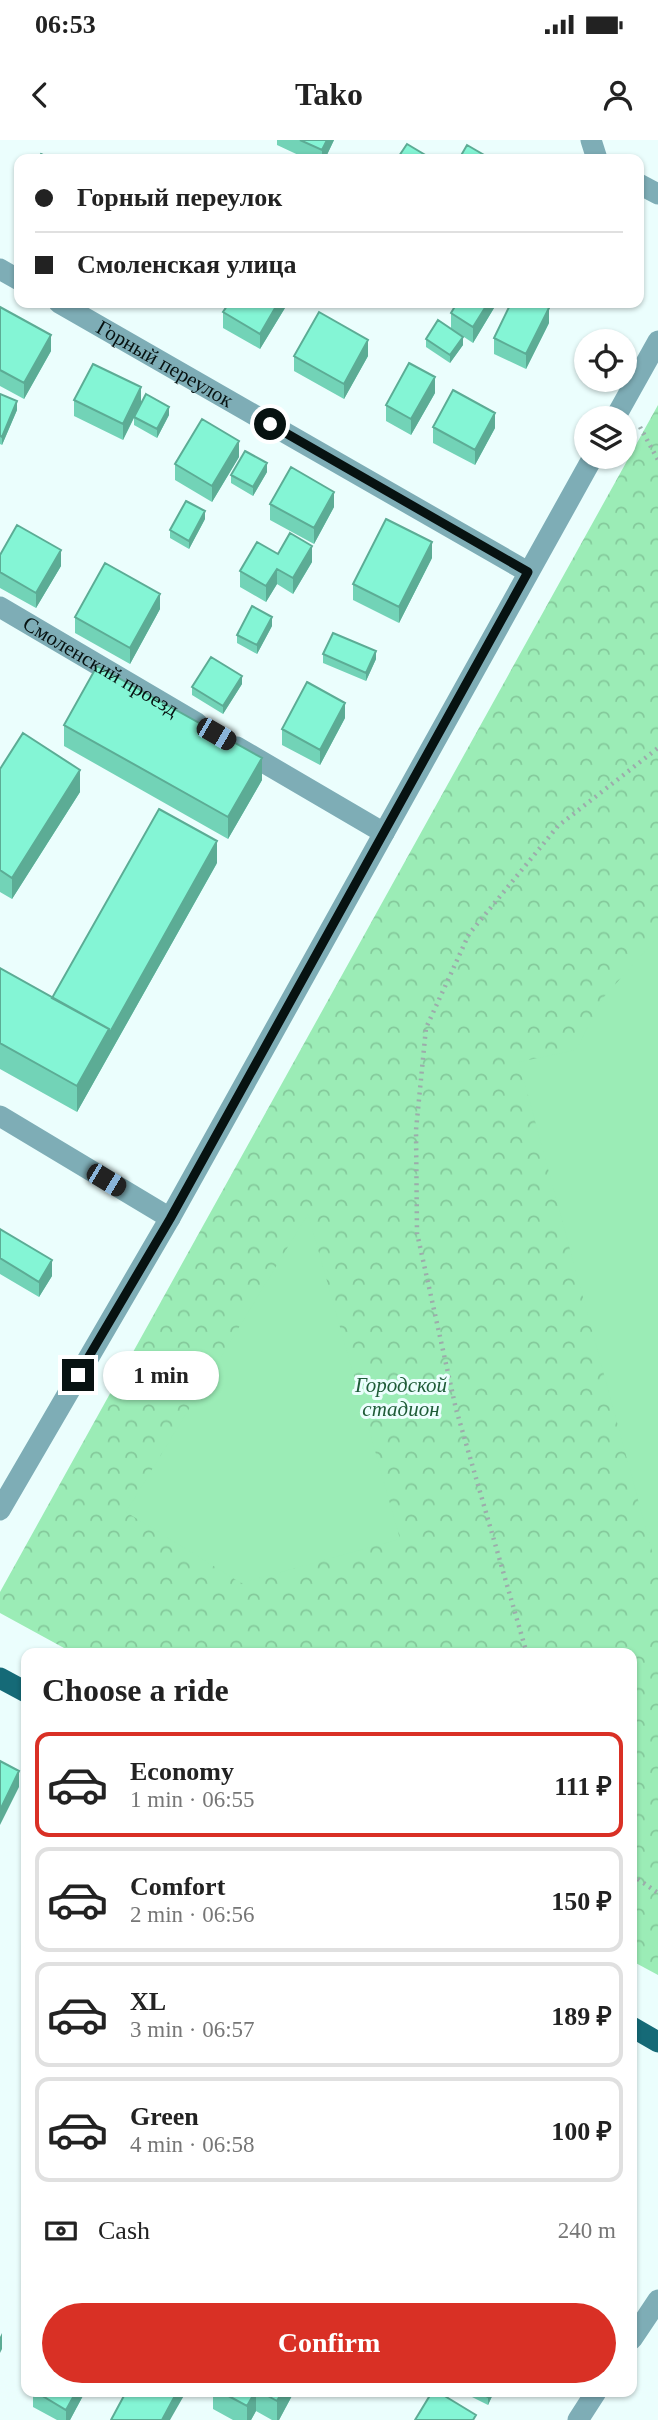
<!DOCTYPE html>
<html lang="en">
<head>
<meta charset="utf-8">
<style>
  :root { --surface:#fff; --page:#f6f6f6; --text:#222; --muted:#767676; --line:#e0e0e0; --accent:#d93025 }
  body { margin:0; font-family:"Times New Roman",serif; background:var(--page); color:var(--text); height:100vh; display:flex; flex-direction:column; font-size:26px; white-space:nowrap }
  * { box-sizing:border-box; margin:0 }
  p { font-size:23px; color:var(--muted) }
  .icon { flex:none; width:38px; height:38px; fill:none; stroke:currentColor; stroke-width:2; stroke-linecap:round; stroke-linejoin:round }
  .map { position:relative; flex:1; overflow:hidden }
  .side { position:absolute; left:21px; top:1508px; width:616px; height:749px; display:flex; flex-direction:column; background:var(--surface); border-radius:14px; box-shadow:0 2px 5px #0004 }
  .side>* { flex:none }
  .banner { position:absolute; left:14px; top:14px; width:630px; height:154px; border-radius:14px; box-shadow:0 2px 5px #0004; display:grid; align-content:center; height:154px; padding:0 21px; background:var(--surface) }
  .controls { position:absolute; left:574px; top:189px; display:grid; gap:14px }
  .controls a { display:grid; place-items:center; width:63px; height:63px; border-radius:50%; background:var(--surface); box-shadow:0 2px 5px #0004; font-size:35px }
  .end { position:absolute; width:32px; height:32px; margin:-16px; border:9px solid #071211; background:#fff; box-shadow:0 0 0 4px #fff }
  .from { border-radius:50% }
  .bubble { position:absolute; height:49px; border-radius:24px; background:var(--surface); box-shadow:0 2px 5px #0004; font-size:23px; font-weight:700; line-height:49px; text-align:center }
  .car { position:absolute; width:21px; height:42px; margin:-21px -10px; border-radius:9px; box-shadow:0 0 5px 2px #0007; background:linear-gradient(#222 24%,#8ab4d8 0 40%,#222 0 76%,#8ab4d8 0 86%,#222 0) }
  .banner b { display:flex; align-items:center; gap:24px; height:66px; font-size:26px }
  .banner b+b { border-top:2px solid var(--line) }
  .banner i { width:18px; height:18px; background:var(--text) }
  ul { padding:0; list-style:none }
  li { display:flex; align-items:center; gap:21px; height:105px; margin:0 14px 10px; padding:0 7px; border:4px solid var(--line); border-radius:14px }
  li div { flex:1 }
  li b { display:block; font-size:26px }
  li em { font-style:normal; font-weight:700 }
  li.active { border-color:var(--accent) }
  li>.icon { width:63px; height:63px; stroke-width:1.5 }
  h2 { padding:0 21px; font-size:32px; line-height:84px }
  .pay { display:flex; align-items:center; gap:18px; height:77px; padding:0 21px; font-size:26px }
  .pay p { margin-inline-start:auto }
  .action { display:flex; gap:14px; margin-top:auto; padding:14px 21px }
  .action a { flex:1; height:80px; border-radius:42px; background:var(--accent); color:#fff; font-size:28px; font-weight:700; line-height:80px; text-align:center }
  .status { display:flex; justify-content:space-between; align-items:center; height:49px; padding:0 35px; background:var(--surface); direction:ltr }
  .status svg { height:19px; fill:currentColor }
  header { display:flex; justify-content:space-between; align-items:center; height:91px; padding:0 21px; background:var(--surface); font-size:32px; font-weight:700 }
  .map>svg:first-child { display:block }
  .park { fill:url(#park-crowns) }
  .pitch { fill:#9becb6 }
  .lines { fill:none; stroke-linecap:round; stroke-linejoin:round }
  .path { stroke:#9cacab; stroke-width:4.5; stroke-dasharray:2 5; stroke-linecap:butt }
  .minor { stroke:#7eadb6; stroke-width:21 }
  .major { stroke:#156a77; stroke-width:21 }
  .wall { fill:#72d3b7 }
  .shaded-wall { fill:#5cac95 }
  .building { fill:#84f5d5; stroke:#5cac95; stroke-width:2 }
  .route { stroke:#071211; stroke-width:9 }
  .labels { text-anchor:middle; stroke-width:6; stroke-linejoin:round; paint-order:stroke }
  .street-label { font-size:21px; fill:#071211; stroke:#ebfefd }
  .park-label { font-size:21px; font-style:italic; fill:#1f5c38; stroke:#ebfefd }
</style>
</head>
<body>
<div class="status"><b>06:53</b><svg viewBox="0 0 49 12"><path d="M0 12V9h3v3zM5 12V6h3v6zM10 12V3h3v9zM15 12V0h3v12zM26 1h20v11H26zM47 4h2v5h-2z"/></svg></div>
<header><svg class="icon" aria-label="back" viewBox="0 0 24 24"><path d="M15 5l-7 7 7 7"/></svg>Tako<svg class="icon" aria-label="person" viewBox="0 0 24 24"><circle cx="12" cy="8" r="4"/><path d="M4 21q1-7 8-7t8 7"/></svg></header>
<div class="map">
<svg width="658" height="2280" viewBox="0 0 658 2280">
  <defs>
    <pattern id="park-crowns" width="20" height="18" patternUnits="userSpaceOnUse" patternTransform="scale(1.75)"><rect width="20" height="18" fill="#9becb6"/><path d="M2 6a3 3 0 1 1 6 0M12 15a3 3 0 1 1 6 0" fill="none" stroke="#84c99b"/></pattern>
  </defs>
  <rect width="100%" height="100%" fill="#ebfefd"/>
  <path class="park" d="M658,265V1835L632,1821V1514H75L0,1473V1452Z"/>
  <path class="pitch" d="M658,797V1433L519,922L576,910L603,858Z
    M308,1074L400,1399L241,1443L126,1372Z"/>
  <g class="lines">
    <path class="path" d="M640,287L658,320
      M527,1514L456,1269L417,1093L416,990L426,888L469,794L558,686L658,608
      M632,1735L658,1753"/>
    <g class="minor">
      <path d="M591,0L597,19"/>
      <path d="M639,44L658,54"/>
      <path d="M0,129L19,140"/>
      <path id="s1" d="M59,163L528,432"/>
      <path d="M615,278L658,201"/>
      <path id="s2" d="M0,467L197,583"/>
      <path d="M237,607L384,693"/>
      <path d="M0,976L170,1078"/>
      <path d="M0,1370L170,1078L593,317"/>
      <path d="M632,2199L658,2160"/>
      <path d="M578,2280L596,2252"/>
    </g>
    <path class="major" d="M0,1538L26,1552
      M632,1887L658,1902"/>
  </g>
  <path class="wall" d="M277,0H334L325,19H307L277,5Z
    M288,163L260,209L223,188V172Z
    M497,163L473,203L461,195L463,205L450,223L426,207V199L451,188V173Z
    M0,167L51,211L24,259L0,246Z
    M549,183L526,229L494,214V198Z
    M294,216H368L344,259L294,231Z
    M435,253L411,295L386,281V265Z
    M0,254L17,270L2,305L0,304Z
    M74,260L141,263L169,275L157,298L134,285V278L123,300L74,276Z
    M433,287L495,288L475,325L433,303Z
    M239,317L212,362L175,340V324Z
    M267,332L253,356L231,343V335Z
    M270,364L334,367L314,404L270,380Z
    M205,379L189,409L170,398V390Z
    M278,414L312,422L293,454L277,444L266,462L240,447V431Z
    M0,415L61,426L36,468L0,448Z
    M432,418L399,483L353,460V444Z
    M160,469L130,524L75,493V477Z
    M272,486L257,514L237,503V495Z
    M323,514L376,519L366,541L323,523Z
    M242,544L223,574L192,555V547Z
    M345,578L320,625L282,605V589Z
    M64,585L262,640L228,699L64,606Z
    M0,629L80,652L12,759L0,752Z
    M217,723L77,972L0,929V828L52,858Z
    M0,1089L52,1136L39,1157L0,1134Z
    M33,2252H85L70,2280H57L33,2267Z
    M213,2252H294L279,2280H272L256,2271L251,2280H233L213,2269Z
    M462,2252H494L488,2265Z"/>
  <path class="shaded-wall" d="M327,0H334L325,19H322V10Z
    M278,163H288L260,209V194Z
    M488,163H497L473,203V187Z
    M549,168V183L526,229V214Z
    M51,195V211L24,259V243Z
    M463,197V205L450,223V215Z
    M368,200V216L344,259V244Z
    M435,237V253L411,295V279Z
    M141,247V263L123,300V284Z
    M17,261V270L2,305V297Z
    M169,267V275L157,298V289Z
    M495,273V288L475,325V310Z
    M239,301V317L212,362V346Z
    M267,323V332L253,356V347Z
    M334,352V367L314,404V388Z
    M205,371V379L189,409V401Z
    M432,402V418L399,483V467Z
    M312,406V422L293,454V438Z
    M61,410V426L36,468V453Z
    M277,429V444L266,462V446Z
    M160,454V469L130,524V508Z
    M272,477V486L257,514V505Z
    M376,511V519L366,541V533Z
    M242,536V544L223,574V566Z
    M345,563V578L320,625V610Z
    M262,618V640L228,699V677Z
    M80,630V652L12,759V738Z
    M217,701V723L77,972V946Z
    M52,1120V1136L39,1157V1142Z
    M19,1631V1647L0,1685V1670Z
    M635,1976V1992L632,1998V1982Z
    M2,2193V2209L0,2213V2197Z
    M76,2252H85L70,2280H66V2270Z
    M177,2252H186L170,2280H162Z
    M255,2252H256V2271L251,2280H247V2266Z
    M282,2252H294L279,2280H277V2261Z
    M490,2252H494L488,2265V2257Z"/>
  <path class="building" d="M300,0H327L322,10Z
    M407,4L432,19H397Z
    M467,5L491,19H459Z
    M41,14L51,19H38Z
    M229,163H278L260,194L223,172Z
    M457,163H488L473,187L451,173Z
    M511,163H539L549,168L526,214L494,198Z
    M0,167L51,195L24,243L0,230Z
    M319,172L368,200L344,244L294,216Z
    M438,180L463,197L450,215L426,199Z
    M409,223L435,237L411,279L386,265Z
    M93,224L141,247L123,284L74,260Z
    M453,250L495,273L475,310L433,287Z
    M0,254L17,261L2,297L0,296Z
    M146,254L169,267L157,289L134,277Z
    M202,279L239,301L212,346L175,324Z
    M245,311L267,323L253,347L231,335Z
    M291,327L334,352L314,388L270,364Z
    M186,361L205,371L189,401L170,390Z
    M386,379L432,402L399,467L353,444Z
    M17,385L61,410L36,453L0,432V415Z
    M290,393L312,406L293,438L277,429L266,446L240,431L257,402L278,414Z
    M105,423L160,454L130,508L75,477Z
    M252,466L272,477L257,505L237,495Z
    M333,493L376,511L366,533L323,514Z
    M211,517L242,536L223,566L192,547Z
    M97,526L262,618L228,677L64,585Z
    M307,542L345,563L320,610L282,589Z
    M23,593L80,630L12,738L0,730V629Z
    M159,669L217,701L109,894V889L52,858Z
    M0,828L109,889L77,946L0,903Z
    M0,1089L52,1120L39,1142L0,1118Z
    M0,1621L19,1631L0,1670Z
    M36,2252H76L66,2270Z
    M126,2252H177L162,2280H111Z
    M221,2252H255L247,2266Z
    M261,2252H282L277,2261Z
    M432,2252H438L476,2275L473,2280H415Z
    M479,2252H490L488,2257Z"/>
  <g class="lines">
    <path class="route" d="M78,1235L170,1079L528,432L270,284"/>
  </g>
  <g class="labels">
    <g class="street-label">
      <text dy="7" stroke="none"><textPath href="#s1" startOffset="122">Горный переулок</textPath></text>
      <text dy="7" stroke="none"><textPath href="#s2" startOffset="117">Смоленский проезд</textPath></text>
    </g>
    <g class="park-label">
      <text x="401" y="1252">Городской<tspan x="401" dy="24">стадион</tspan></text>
    </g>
  </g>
</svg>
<div class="controls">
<a><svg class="icon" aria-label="locate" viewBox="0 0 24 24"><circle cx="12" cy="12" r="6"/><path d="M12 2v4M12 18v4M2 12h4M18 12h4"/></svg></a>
<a><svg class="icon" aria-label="layers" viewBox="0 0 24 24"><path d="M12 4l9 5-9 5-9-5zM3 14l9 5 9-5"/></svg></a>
</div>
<i class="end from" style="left:270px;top:284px"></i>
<i class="end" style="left:78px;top:1235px"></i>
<div class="bubble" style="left:103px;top:1211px;width:116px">1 min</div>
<i class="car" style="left:216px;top:594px;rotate:120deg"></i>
<i class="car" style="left:106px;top:1040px;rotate:121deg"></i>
<div class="banner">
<b><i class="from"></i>Горный переулок</b>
<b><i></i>Смоленская улица</b>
</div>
<section class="side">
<h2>Choose a ride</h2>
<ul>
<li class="active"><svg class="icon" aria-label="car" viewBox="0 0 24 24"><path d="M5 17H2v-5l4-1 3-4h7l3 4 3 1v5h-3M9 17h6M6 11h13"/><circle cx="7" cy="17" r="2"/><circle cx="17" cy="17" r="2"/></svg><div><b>Economy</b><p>1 min · 06:55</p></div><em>111 ₽</em></li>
<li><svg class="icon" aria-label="car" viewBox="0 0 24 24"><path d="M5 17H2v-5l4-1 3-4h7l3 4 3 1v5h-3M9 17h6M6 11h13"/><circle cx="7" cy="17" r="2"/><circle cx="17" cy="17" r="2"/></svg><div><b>Comfort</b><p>2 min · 06:56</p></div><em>150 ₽</em></li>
<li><svg class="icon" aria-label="car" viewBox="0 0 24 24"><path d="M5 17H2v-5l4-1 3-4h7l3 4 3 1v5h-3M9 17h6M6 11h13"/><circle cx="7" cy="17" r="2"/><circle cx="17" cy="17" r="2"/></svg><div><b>XL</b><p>3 min · 06:57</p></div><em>189 ₽</em></li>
<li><svg class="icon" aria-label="car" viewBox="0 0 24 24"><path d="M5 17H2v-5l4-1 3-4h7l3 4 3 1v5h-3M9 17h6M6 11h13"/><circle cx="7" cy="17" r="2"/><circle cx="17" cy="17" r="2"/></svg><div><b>Green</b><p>4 min · 06:58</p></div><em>100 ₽</em></li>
</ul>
<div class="pay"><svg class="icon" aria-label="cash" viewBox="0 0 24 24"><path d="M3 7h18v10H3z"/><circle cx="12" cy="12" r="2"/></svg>Cash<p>240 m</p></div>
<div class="action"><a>Confirm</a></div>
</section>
</div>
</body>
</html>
